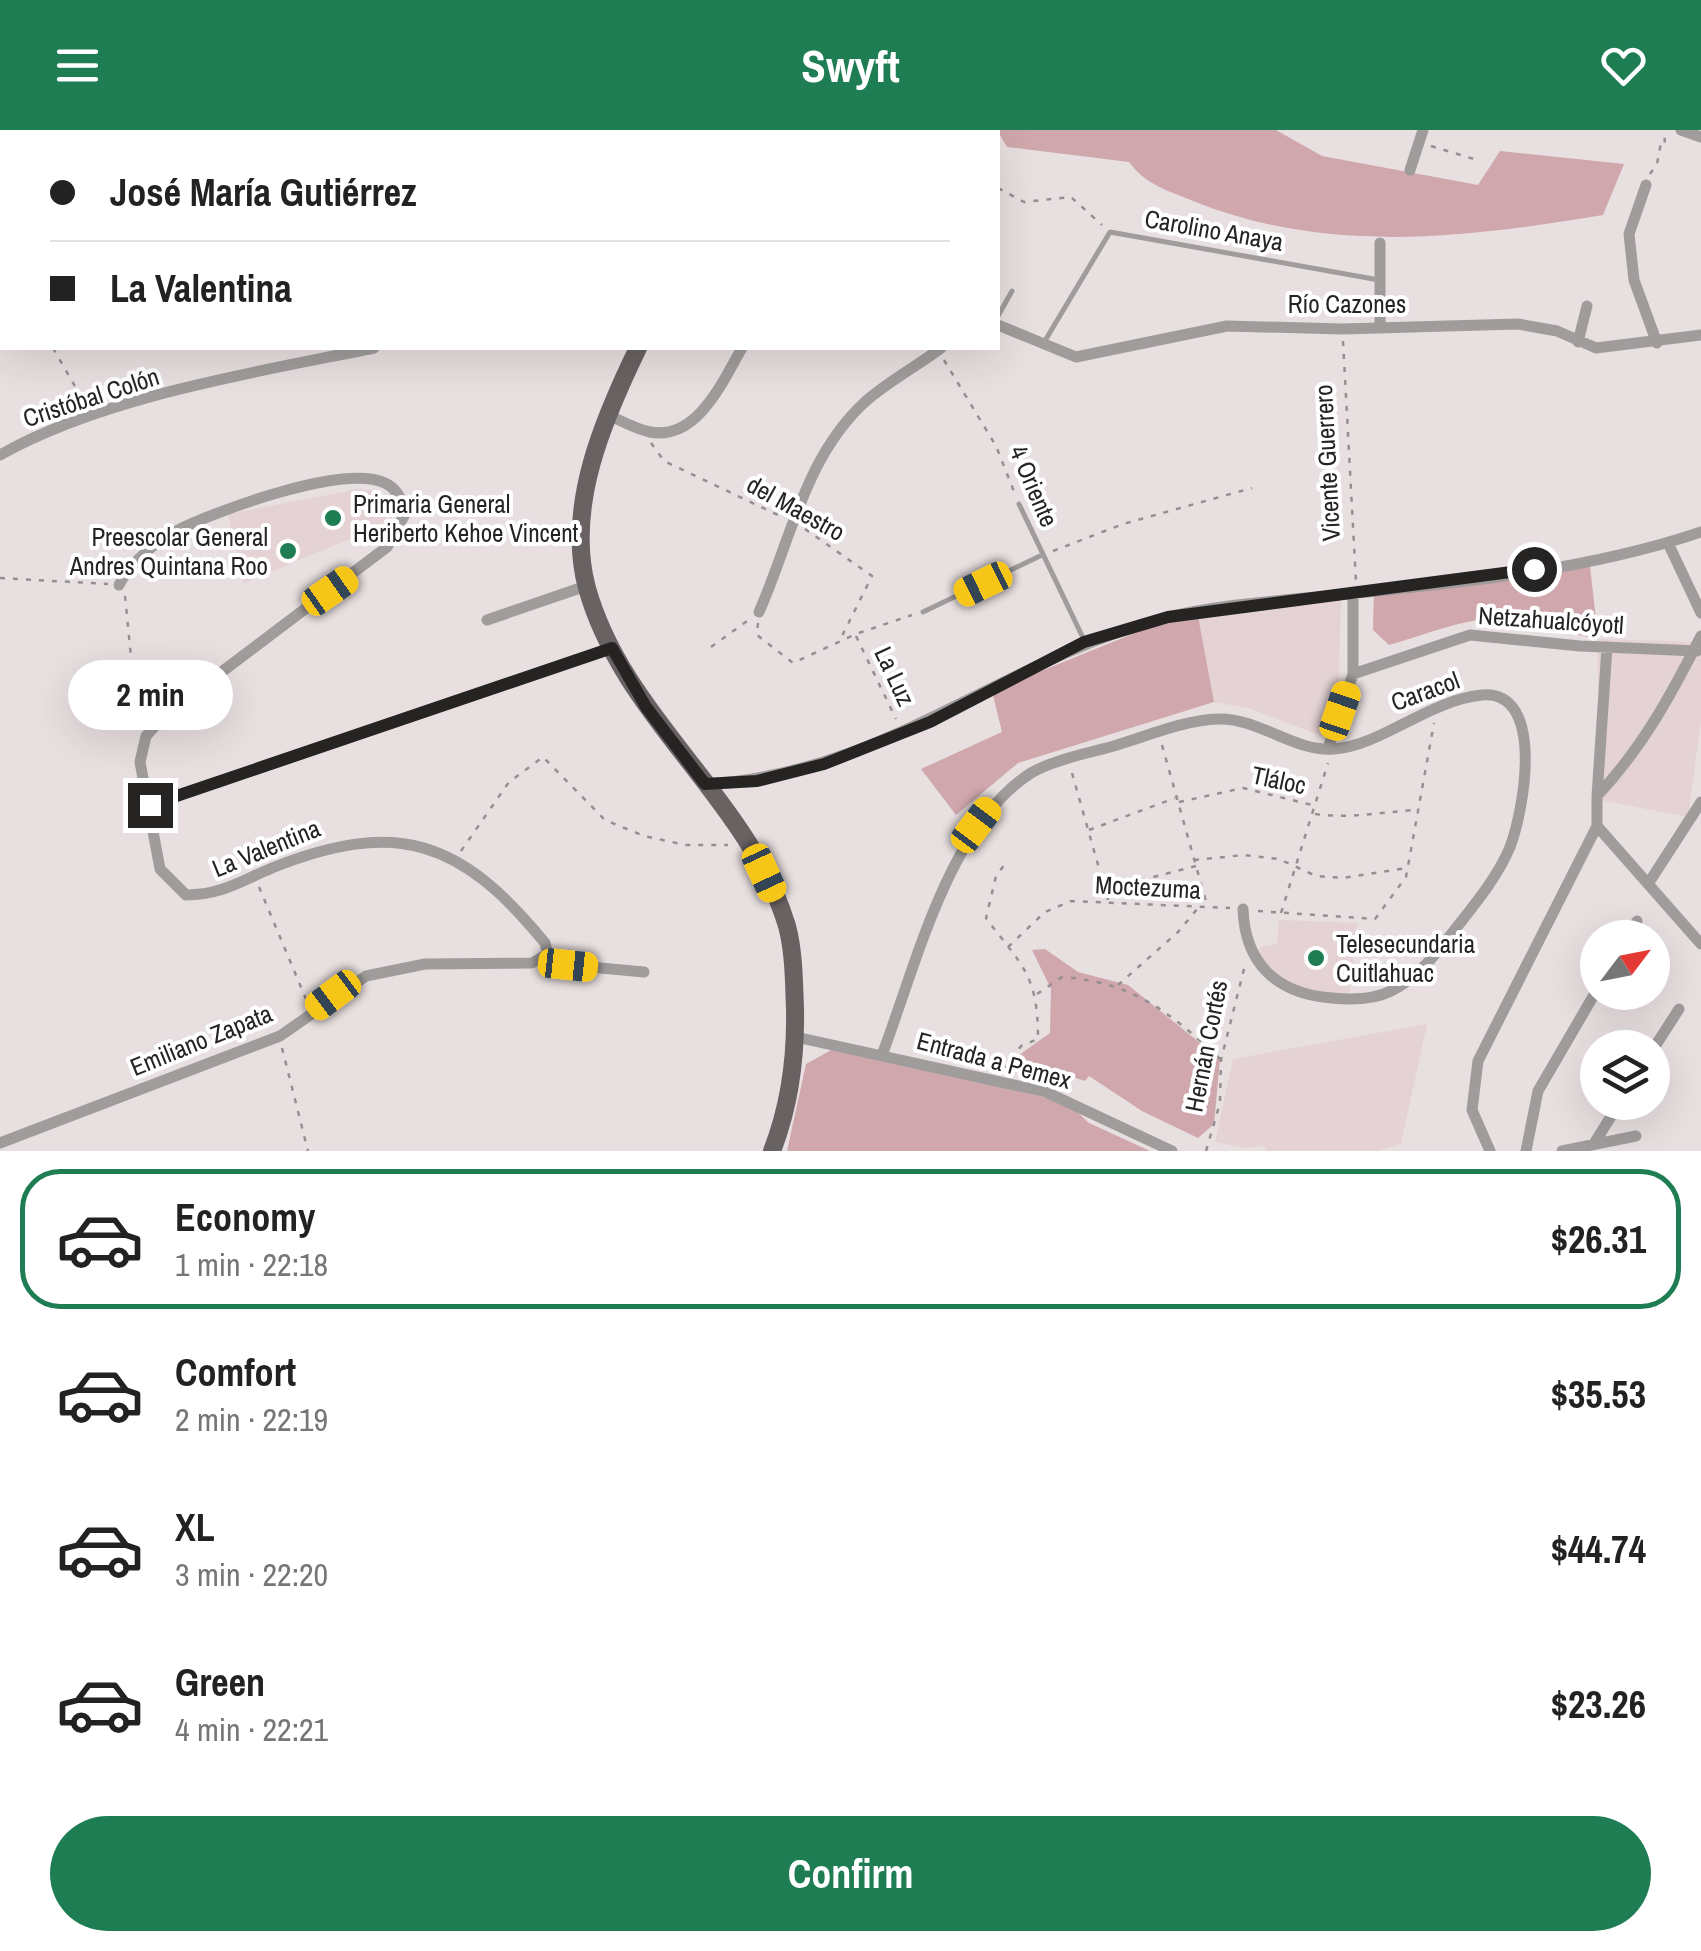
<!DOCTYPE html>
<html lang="en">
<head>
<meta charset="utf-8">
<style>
  :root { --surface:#fff; --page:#f6f6f6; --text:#222; --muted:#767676; --line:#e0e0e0; --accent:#1f7d54 }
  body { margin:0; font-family:"Archivo Narrow",sans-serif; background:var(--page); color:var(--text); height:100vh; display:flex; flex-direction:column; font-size:38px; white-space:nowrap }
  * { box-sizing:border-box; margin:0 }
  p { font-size:32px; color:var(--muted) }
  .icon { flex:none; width:55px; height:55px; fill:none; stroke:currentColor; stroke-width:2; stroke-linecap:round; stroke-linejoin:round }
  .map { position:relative; height:1021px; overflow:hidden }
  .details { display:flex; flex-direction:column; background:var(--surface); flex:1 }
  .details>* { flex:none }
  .banner { position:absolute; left:0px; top:0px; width:1000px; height:220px; box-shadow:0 10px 40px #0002; display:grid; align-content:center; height:220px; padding:0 50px; background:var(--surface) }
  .needle { width:65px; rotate:58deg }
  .tools { position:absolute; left:1580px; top:790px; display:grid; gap:20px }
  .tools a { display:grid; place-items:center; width:90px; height:90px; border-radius:50%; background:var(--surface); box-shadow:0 10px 40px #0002; font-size:50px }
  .end { position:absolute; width:45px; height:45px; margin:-22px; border:12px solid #262323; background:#fff; box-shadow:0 0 0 5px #fff }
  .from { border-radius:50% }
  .bubble { position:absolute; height:70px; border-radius:35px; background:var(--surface); box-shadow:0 10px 40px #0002; font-size:32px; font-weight:700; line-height:70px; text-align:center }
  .car { position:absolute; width:30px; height:60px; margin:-30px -15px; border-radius:12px; box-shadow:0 0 8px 2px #0007; background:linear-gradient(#f5c518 24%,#345 0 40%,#f5c518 0 76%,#345 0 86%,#f5c518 0) }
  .banner b { display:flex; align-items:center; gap:35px; height:95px; font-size:38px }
  .banner b+b { border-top:2px solid var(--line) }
  .banner i { width:25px; height:25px; background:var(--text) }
  ul { padding:18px 0 0; list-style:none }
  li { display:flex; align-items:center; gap:30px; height:140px; margin:0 20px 15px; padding:0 30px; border:5px solid transparent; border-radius:40px }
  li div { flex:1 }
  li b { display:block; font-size:38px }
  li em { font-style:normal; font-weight:700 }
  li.active { border-color:var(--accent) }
  li>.icon { width:90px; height:90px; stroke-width:1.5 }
  .cta { display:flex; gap:20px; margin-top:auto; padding:20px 50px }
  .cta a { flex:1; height:115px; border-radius:60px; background:var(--accent); color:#fff; font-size:40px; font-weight:700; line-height:115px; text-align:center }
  header { display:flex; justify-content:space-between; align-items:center; height:130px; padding:0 50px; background:var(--accent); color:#fff; font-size:45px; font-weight:700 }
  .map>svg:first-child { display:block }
  .built { fill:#e4d2d4 }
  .green { fill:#cfa7ac }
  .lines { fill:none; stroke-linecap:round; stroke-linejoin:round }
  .path { stroke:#968f90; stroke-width:2.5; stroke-dasharray:5 8; stroke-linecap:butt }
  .lane { stroke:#a09c9c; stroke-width:5 }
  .street { stroke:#a09c9c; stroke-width:11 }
  .primary { stroke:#696263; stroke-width:18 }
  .route { stroke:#262323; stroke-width:12 }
  .poi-dot { fill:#1f7d54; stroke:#fff; stroke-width:4 }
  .labels { text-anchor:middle; stroke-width:8; stroke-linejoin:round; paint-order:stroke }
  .street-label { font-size:25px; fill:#262323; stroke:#fff }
  .poi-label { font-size:25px; fill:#262323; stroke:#fff; text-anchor:start }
</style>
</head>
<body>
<header><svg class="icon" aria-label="menu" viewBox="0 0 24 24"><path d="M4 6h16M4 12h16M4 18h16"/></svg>Swyft<svg class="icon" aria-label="heart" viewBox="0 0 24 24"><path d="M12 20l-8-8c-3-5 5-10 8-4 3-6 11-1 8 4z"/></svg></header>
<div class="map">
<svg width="1701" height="1021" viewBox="0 0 1701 1021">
  <rect width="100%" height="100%" fill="#e8dfe0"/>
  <path class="built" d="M359,359L372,361L385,372L386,394L244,453L228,384Z
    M1341,468L1338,574L1327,608L1248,578L1214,572L1198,486Z
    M1597,509L1701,512V590L1688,687L1601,670Z
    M1279,790L1357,793L1350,862L1336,864L1283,854L1257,823L1261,817L1277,814Z
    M1427,894L1401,1014L1377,1021H1267L1264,1015L1245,1018L1215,1012L1233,929Z"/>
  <path class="green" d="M989,0H1276L1322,26L1478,55L1500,21L1624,34L1603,85C1464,108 1327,125 1193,71C1167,60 1146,55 1129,32L1007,17L998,2Z
    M1590,436L1598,508C1570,506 1548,491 1521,488C1477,483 1431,503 1389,515L1373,500L1374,459Z
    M1198,486L1214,572L1018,633L956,685L921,639L1002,602L992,561L1167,490Z
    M1045,819L1078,842L1128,855L1220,929L1214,994L1198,1008L1142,981L1089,946L1085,951L1015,928L1050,903L1051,859L1032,820Z
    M835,918L1068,973L1089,993L1150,1021H787L806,934Z"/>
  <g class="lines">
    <path class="path" d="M265,0L266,2
      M1431,16L1477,30
      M1650,44L1657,34L1661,13L1665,14L1664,0
      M998,58L1024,72L1071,67L1102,95
      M0,149L2,152
      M1343,211L1356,452
      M53,218L84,272
      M944,230L996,316L1015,364
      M651,313L664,331L780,386
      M805,399L872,446L839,512
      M1053,421L1123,394L1252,358
      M0,448L108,454
      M125,466L138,598
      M758,493L757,505L793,533L856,504L912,485
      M856,506L896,589
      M711,517L750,489
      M1162,615L1207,775
      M1072,643L1108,770
      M1179,672L1243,658L1312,675
      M1315,684C1351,689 1380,682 1416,680
      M1089,700L1175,668
      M461,721L509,652L543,627L605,690L644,706L686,715H728
      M1194,730L1244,725L1279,729L1316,746L1343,748L1407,738
      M259,757L306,869
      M1103,760L1196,736
      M1258,781L1375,789L1406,747L1434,593
      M1281,783L1328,633
      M1008,817L1045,782L1071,771L1230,778
      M1118,855L1178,802L1198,778
      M1037,864L1062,847C1133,852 1170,882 1221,930
      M282,918L308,1021
      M1004,940L1021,916L1038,909C1038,844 1022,836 986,788L996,746L1005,734
      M1206,1021L1220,973L1221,930L1245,835"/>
    <path class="lane" d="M86,2L91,0
      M998,186L1012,161
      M1043,214L1110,102L1379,150
      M1019,374L1085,512
      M923,482L1042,425"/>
    <path class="street" d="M500,0L501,2
      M1681,0L1701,7
      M288,2L304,0
      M891,2L893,0
      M1410,40L1423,0
      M1646,55L1629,104L1634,150L1657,213
      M0,58L2,56
      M1380,113V195
      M998,195L1076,227L1227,196L1342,199L1518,194L1557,201L1596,218L1701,205
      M1578,212L1587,176
      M606,284C620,290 635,299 650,302C698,311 723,250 742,218
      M0,325C104,266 257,242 374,218
      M1668,413L1701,483
      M119,455C131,432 158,409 182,398C222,379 344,334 385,353C398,359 403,371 405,384L387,417L166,584L146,606L140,632L160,739L186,765C221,765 241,751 272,738C397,688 461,710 545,813L548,824
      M759,482C791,410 805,326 866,271C889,251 917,236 941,218
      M487,490L586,456
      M1353,544L1470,505L1580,516L1697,521
      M1328,618L1353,544V464
      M706,654C883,644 1001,531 1164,488C1220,474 1279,471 1337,465C1457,453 1586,441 1701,402
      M1597,666L1607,517
      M150,675L612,518
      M1597,696L1701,814
      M1648,754L1701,672
      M1627,808L1637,791
      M548,824L568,835L644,842
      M796,907L1046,962L1172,1021
      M1652,921L1679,879
      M882,925C916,836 948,696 1031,643C1055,629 1090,623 1117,615C1150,605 1184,590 1219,589C1259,588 1294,622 1334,619C1381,616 1429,570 1482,565C1546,560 1524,680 1510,717C1496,751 1468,782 1446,811C1430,831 1415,849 1391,861C1373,870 1352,870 1332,868C1277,864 1245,834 1243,779
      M1595,1012L1620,972
      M0,1013L280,906L366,846L425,834L532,833L548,824
      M1490,1021L1472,980L1478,931L1597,696V666C1643,617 1671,565 1701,506
      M1526,1021L1538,961L1598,858
      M1562,1021L1636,1006"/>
    <path class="primary" d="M741,2L742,0
      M638,218C604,288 565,377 587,458C623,588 749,668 787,796C794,822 794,853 795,879C796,928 790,975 772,1021"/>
  </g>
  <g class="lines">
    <path class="route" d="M150,675L612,518L646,577L705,654L757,651L824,634L930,592L1084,512L1168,487L1534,439"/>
  </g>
  <g class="poi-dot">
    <circle cx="333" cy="388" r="10"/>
    <circle cx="288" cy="421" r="10"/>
    <circle cx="1316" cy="828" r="10"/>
  </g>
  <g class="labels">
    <g class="street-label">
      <text transform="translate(1214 100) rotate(10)" y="9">Carolino Anaya</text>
      <text x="1347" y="183">Río Cazones</text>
      <text transform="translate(91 267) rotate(-18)" y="9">Cristóbal Colón</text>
      <text transform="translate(1327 333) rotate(-93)" y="9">Vicente Guerrero</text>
      <text transform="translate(1034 356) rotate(67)" y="9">4 Oriente</text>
      <text transform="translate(796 378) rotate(29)" y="9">del Maestro</text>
      <text transform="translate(1551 490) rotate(4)" y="9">Netzahualcóyotl</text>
      <text transform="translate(895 546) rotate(65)" y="9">La Luz</text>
      <text transform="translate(1425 561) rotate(-20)" y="9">Caracol</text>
      <text transform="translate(1279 650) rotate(12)" y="9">Tláloc</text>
      <text transform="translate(266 718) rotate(-22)" y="9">La Valentina</text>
      <text transform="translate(1148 757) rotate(3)" y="9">Moctezuma</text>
      <text transform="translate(201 910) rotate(-22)" y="9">Emiliano Zapata</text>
      <text transform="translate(1206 916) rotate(-79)" y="9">Hernán Cortés</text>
      <text transform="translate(994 930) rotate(15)" y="9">Entrada a Pemex</text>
    </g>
    <g class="poi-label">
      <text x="353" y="383">Primaria General<tspan x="353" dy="29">Heriberto Kehoe Vincent</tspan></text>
      <text x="268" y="416" text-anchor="end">Preescolar General<tspan x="268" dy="29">Andres Quintana Roo</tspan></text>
      <text x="1336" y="823">Telesecundaria<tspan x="1336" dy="29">Cuitlahuac</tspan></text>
    </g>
  </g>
</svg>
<div class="tools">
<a><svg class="needle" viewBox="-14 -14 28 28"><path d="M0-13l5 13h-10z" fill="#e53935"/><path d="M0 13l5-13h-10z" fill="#767676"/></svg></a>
<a><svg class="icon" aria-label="layers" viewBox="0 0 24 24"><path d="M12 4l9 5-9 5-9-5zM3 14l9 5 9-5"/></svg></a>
</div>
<i class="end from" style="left:1534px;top:439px"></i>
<i class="end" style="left:150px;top:675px"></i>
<div class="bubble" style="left:68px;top:530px;width:165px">2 min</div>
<i class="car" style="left:983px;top:454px;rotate:244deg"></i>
<i class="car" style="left:330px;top:461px;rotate:55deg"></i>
<i class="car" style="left:1340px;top:581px;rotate:19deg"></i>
<i class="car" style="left:976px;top:695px;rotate:37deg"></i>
<i class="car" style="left:764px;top:743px;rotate:155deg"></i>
<i class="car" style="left:568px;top:835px;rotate:96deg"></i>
<i class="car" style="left:333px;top:865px;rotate:233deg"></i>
<div class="banner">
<b><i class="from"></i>José María Gutiérrez</b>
<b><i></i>La Valentina</b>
</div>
</div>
<section class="details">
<ul>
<li class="active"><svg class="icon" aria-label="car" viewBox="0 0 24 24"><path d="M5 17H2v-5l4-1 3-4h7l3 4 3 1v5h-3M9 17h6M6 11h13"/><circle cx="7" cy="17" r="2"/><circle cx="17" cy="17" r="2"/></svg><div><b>Economy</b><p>1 min · 22:18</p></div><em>$26.31</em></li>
<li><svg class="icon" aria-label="car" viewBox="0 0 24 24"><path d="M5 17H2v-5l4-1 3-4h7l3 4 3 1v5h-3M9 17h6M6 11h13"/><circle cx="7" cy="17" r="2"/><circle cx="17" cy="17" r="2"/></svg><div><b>Comfort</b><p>2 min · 22:19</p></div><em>$35.53</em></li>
<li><svg class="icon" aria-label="car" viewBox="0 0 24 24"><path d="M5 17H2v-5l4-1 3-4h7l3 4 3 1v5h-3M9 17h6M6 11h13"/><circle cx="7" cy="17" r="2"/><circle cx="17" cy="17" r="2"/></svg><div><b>XL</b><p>3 min · 22:20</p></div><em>$44.74</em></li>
<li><svg class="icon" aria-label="car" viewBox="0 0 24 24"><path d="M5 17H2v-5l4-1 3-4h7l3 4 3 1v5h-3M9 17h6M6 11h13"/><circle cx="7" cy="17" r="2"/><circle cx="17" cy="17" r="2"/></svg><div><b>Green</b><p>4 min · 22:21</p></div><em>$23.26</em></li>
</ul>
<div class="cta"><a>Confirm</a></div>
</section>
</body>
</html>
